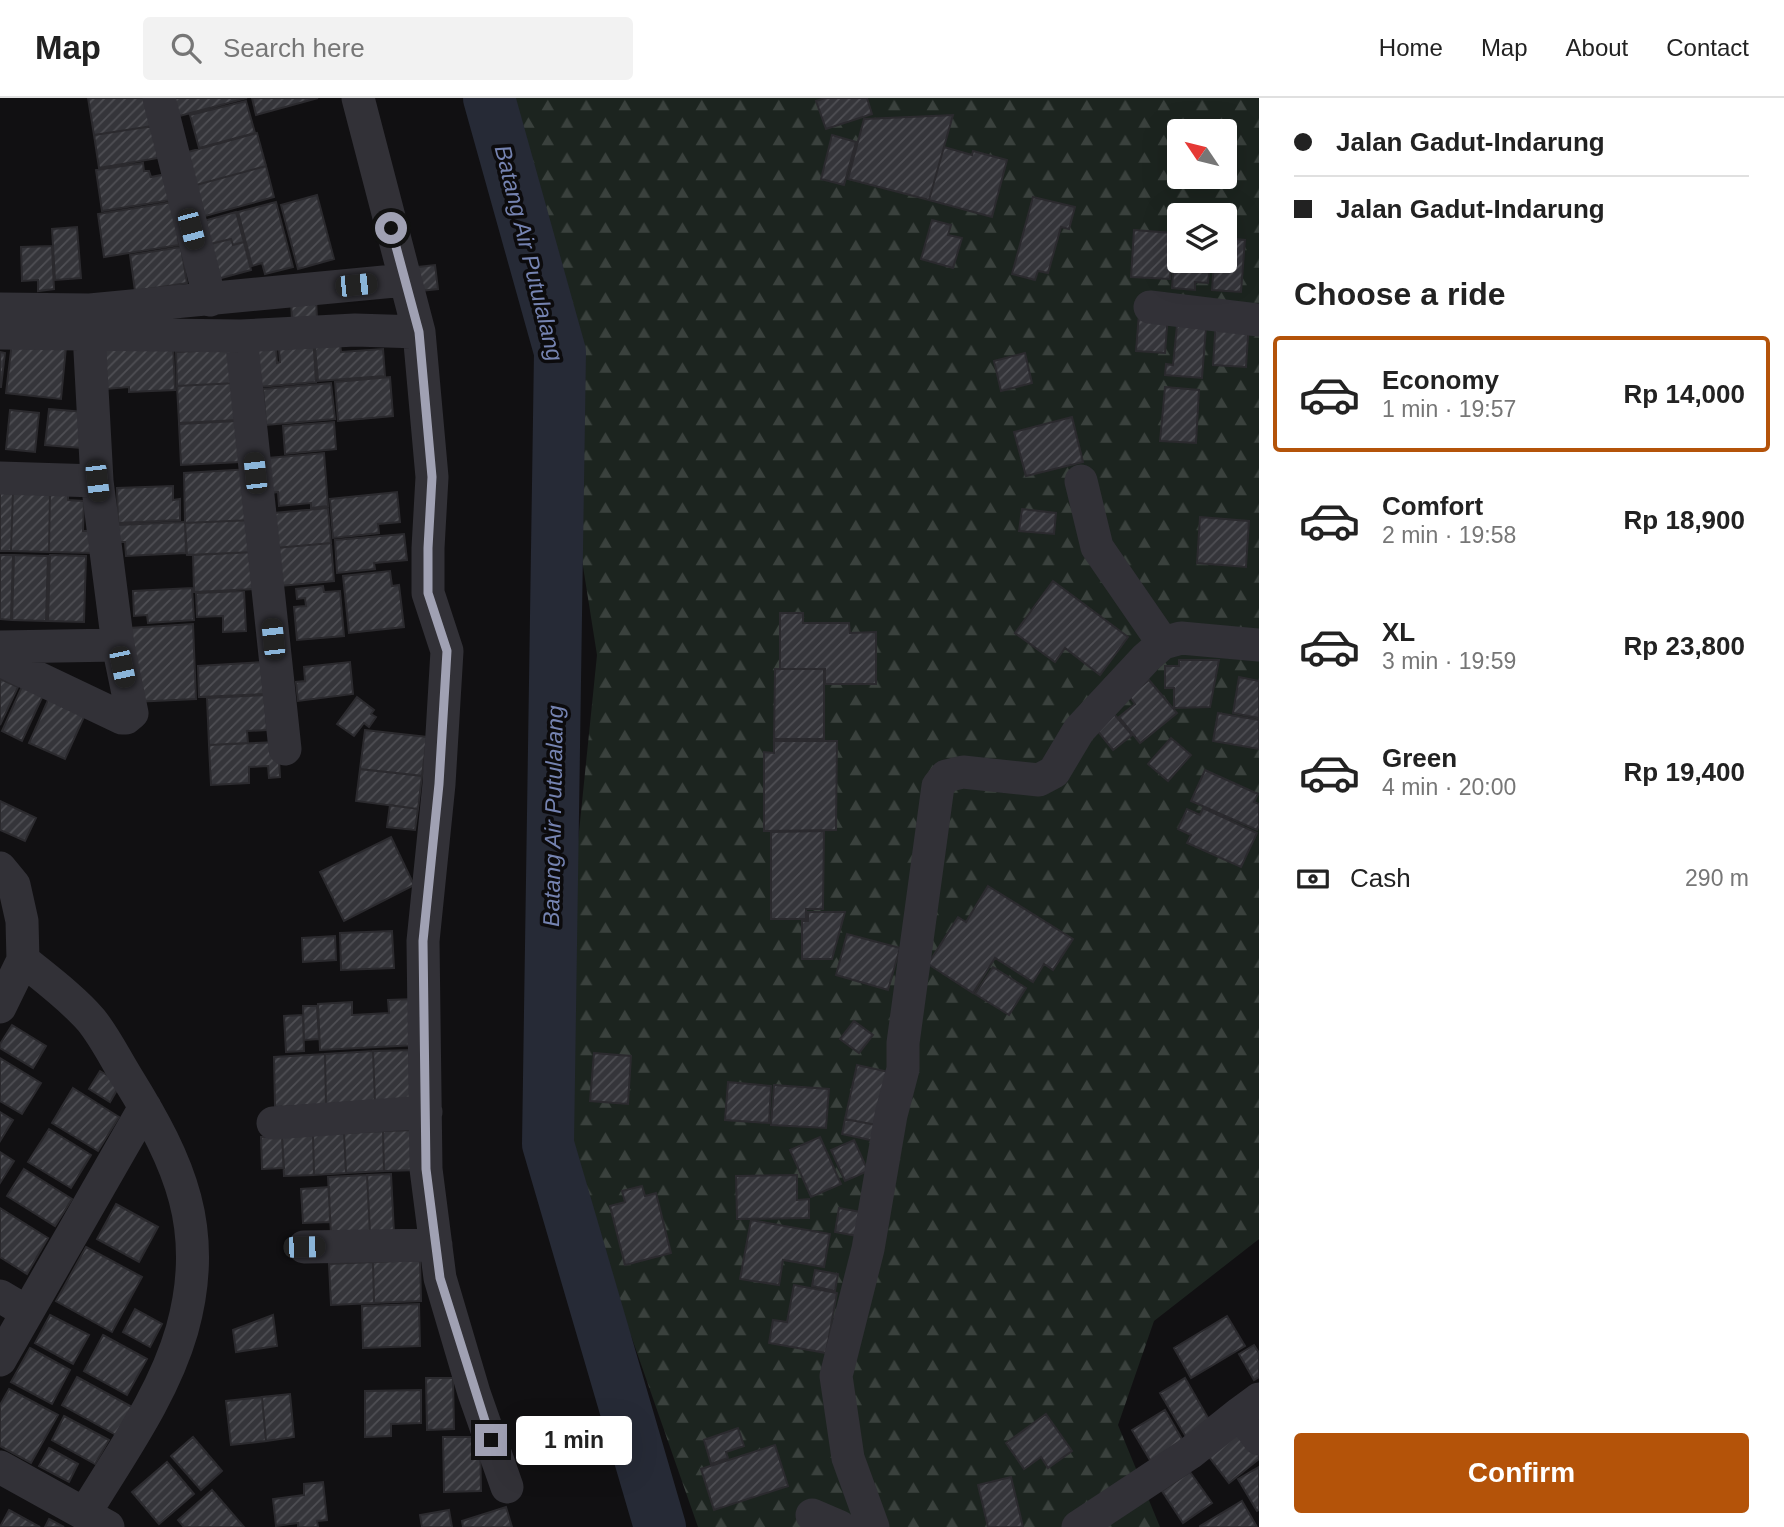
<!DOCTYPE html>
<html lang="en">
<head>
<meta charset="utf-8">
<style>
  :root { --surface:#fff; --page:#f2f2f2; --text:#222; --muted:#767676; --line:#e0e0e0; --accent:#b45309 }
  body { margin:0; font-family:Arial,sans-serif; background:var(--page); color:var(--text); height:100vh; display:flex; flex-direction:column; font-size:26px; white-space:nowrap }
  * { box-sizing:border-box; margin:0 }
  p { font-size:23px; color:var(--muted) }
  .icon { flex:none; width:38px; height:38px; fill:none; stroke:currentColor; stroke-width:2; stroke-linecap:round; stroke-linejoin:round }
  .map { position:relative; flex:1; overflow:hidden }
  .sheet { display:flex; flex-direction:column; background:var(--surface); width:525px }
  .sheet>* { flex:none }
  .hud { display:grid; align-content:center; height:154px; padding:0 35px; background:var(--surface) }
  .needle { width:46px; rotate:305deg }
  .fabs { position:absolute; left:1167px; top:21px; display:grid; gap:14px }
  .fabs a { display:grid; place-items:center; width:70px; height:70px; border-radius:7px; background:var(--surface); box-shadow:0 7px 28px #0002; font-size:35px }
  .end { position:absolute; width:32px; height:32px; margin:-16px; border:9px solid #a0a1b3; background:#111; box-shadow:0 0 0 4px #111 }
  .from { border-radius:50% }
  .bubble { position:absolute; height:49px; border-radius:7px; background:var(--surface); box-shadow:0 7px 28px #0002; font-size:23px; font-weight:700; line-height:49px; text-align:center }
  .car { position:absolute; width:21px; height:42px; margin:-21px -10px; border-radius:9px; box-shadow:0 0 5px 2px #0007; background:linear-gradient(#222 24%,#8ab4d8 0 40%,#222 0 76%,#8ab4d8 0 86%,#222 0) }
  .hud b { display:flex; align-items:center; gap:24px; height:66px; font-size:26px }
  .hud b+b { border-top:2px solid var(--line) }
  .hud i { width:18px; height:18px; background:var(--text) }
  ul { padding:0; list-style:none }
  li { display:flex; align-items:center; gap:21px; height:116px; margin:0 14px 10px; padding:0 21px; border:4px solid transparent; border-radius:7px }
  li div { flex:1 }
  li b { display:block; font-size:26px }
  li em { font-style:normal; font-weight:700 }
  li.active { border-color:var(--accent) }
  li>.icon { width:63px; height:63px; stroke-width:1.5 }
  h2 { padding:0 35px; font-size:32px; line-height:84px }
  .pay { display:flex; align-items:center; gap:18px; height:77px; padding:0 35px; font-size:26px }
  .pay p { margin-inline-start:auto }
  .cta { display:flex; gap:14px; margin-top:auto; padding:14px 35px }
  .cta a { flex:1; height:80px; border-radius:7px; background:var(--accent); color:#fff; font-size:28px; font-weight:700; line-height:80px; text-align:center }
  header { display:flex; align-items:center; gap:42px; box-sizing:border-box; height:98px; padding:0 35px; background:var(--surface); border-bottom:2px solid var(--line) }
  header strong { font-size:33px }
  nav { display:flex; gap:38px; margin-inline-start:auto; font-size:24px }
  .search { width:490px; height:63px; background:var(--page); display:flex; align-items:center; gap:18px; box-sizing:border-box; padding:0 24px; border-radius:7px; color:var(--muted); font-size:26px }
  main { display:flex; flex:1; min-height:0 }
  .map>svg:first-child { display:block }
  .forest { fill:url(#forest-firs); fill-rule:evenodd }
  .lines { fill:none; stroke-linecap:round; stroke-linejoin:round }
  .river { stroke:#262a36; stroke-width:52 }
  .building { fill:url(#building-hatch); stroke:#2b2a2e; stroke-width:2 }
  .street { stroke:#323137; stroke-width:33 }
  .route { stroke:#a0a1b3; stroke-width:9 }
  .labels { text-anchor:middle; stroke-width:7; stroke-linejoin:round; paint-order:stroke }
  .water-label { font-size:23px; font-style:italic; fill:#7583b1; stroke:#0c0b0d }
</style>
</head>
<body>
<header>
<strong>Map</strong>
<div class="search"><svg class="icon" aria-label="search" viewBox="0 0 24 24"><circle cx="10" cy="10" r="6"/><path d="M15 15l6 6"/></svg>Search here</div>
<nav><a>Home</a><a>Map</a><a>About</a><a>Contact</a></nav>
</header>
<main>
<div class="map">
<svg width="1259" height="1429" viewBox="0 0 1259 1429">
  <defs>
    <pattern id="forest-firs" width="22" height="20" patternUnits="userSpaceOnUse" patternTransform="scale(1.75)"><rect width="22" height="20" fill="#1c241f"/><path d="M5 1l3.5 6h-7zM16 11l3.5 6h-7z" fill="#3a413d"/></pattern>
    <pattern id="building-hatch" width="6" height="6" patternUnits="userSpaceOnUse" patternTransform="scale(1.75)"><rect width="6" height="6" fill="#35353a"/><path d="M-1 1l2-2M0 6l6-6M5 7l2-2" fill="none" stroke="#4f4f54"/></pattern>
  </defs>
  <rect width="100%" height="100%" fill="#111012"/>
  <path class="forest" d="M509,0H1259V1141L1154,1223L1118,1327L1160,1429H698L551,1009L597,557ZM1180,33H1225V79H1180ZM1180,117H1225V163H1180Z"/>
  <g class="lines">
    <path class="river" d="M489,0L560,254L548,1046L660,1429"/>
  </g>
  <path class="building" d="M88,0H149L153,28L94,37Z
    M163,0H247L168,21Z
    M252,0H318L256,17Z
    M825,0H867L872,16L826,31L816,3Z
    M246,3L255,35L199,50L190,17Z
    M953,17L929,102L848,81L864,21Z
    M153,28L158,60L99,70L94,37Z
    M257,35L266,68L185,90L177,57Z
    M832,37L856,44L844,87L821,81Z
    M944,49L972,57L973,53L1007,62L992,119L929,102Z
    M143,65L144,73H149L151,79L166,76L171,102L102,113L96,72Z
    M266,68L274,99L194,121L185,90Z
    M317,97L334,161L298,171L281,107Z
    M1033,99L1075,109L1069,131L1061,129L1048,175L1038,173L1035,182L1012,176Z
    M173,104L179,147L104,159L98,116Z
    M276,104L293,169L265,176L262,165L252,168L238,114Z
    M236,114L244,144L233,147L231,141L206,147L200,124Z
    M932,122L951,127L948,137L962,140L953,170L921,161Z
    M77,129L81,180L55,182L52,131Z
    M1134,132L1173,135L1170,181L1131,179Z
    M1176,136H1180V163H1210L1208,185L1195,184V192L1172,190Z
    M1225,140L1245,142L1241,194L1212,192L1214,163H1225Z
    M231,141L233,147L244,144L251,172L214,182L206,147Z
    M52,148L54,191L38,193V182L22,183L21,149Z
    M181,149L187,185L135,193L130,157Z
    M435,167L438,191L411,194L409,170Z
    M316,200L317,221L292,223L291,202Z
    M1139,215L1168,217L1165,255L1136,253Z
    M1216,221L1249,224L1246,269L1213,267Z
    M1177,227L1206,229L1202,280L1165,277L1166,266L1173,267Z
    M313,236L316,284L259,289L256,249L276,247L277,265L280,264L278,239Z
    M339,236L341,254L383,251L385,278L318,283L314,238Z
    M12,244L66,249L61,301L6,295Z
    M173,246L175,292L129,294V289L106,291L104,249Z
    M236,251L237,285L177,288L176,254Z
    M0,254L5,255L1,289H0Z
    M1025,255L1032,285L1001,293L994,263Z
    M390,279L393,318L338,323L335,284Z
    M237,285L239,322L179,325L177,288Z
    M331,285L335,321L266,327L263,291Z
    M1165,289L1199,292L1196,345L1160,343Z
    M49,311L84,314L81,350L45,347Z
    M10,312L39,315L35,354L6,351Z
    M1072,319L1083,364L1026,378L1014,334Z
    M237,323L240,364L181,367L179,326Z
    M334,324L336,351L285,356L283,328Z
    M324,355L328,408L311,410V405L279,408L278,394L271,395L268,360Z
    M251,371L253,422L185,425L184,375Z
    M173,388V402L180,401V422L118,425L117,390Z
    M0,392L13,393L11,453H0Z
    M13,393L50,394L49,454L11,453Z
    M50,394H68V402L84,403L83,433H94V455L49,454Z
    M397,394L400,424L378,426L379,435L333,440L330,401Z
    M328,410L331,445L276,450L274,415Z
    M1022,411L1056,415L1054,436L1019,433Z
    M1200,419L1249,423L1246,469L1197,465Z
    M253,422L255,454L187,457L185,425Z
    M185,424L186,455L126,458L125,444H118L117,427Z
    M404,436L407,462L374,465L375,471L337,475L335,442Z
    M331,445L334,483L280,488L276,450Z
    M255,454L256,491L194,494L193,457Z
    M0,457H13L11,522L0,521Z
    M14,457L48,458L46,523L12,522Z
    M50,457L86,458L84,524L48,523Z
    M390,473L392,488L399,487L404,529L349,535L343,478Z
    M1053,483L1128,539L1100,577L1065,550L1055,564L1015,535Z
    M323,488L324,494L340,493L344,538L297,542L294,509L306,508L305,500L297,501L296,491Z
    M192,490L194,522L148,525L147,517L134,518L133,493Z
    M244,493L246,533L223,534V518L197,519L196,495Z
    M780,515H803V525H849L850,535L876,534V586H825V571H780Z
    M193,526L196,601L133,604L129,530Z
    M1179,562H1219L1210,609L1174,610V590H1165V568H1179Z
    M264,564L265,596L199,599L198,568Z
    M350,564L353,596L298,603L296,584L305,583L304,569Z
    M775,571H824V641H774Z
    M1239,579L1259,583V620L1233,615Z
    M0,581L18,589L0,627Z
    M1149,582L1177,615L1140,645L1119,619L1135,606L1129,598Z
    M24,584L45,593L22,643L2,633Z
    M52,593L88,610L65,661L29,645Z
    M265,597L267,632L247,633L248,645L209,647L207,600Z
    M357,599L374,612L371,616L376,619L369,629L364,625L354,638L337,626Z
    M1218,615L1259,622V651L1213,643Z
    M1114,616L1132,637L1113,652L1096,631Z
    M365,632L427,639L422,678L360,671Z
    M1171,640L1191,657L1168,683L1148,666Z
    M774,643H837L836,732L764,733V654L774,655Z
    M278,644L280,679L269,680L268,668L249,669V685L211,687L209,647Z
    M360,671L422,678L418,711L356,703Z
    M1205,672L1258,696L1254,704L1259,706V727L1257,732L1191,703Z
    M0,703L36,720L25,743L0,732Z
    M390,707L418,711L415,732L387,729Z
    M1203,710L1257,735L1241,769L1187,745L1191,737L1178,731L1187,711L1200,717Z
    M824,733L823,811H806V821H771V734Z
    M391,739L414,787L344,823L320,774Z
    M988,788L1073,841L1053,872L1044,866L1033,884L995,860L973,895L928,866L958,819L966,824Z
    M808,814H845L832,861H802V823H808Z
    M392,833L394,870L341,872L340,835Z
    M847,836L900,850L888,892L836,877Z
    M335,838L336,862L303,864L302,840Z
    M993,869L1026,890L1009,917L975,896Z
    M415,901L417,947L320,952L318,906L352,904V917L389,915L388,902Z
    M303,908H317L319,941L304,942Z
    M303,917L304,953L286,954L284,918Z
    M854,923L873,937L859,955L840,941Z
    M12,927L46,948L33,970L0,950V946Z
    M417,952L419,1002L375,1005L373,953Z
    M373,953L375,1005L326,1007L325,956Z
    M594,955L631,958L628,1006L590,1003Z
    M325,956L326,1007L275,1009L274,959Z
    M0,960L41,985L22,1016L0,1003Z
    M857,967L898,976L887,1029L845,1021Z
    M100,973L121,985L110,1004L89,991Z
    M728,984L771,988L769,1025L725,1022Z
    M774,987L829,991L826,1030L771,1027Z
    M73,990L119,1019L98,1053L52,1025Z
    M0,1014L13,1022L0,1043Z
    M845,1021L887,1029L884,1045L842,1036Z
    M49,1031L91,1057L71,1090L28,1064Z
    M419,1032L420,1072L384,1073L383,1033Z
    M383,1033L384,1073L346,1075L344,1035Z
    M344,1035L346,1075L314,1077L313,1036Z
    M313,1036L314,1077L284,1078L282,1038Z
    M282,1038L284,1070L262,1071L261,1039Z
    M820,1039L841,1086L811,1099L790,1052Z
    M854,1042L868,1073L845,1083L831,1052Z
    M0,1054L14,1063L0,1085Z
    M24,1071L72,1101L55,1128L7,1098Z
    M391,1076L394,1135H370L367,1077Z
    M367,1077L370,1135L331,1137L328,1079Z
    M797,1077V1102L809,1101V1120L737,1121L736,1078Z
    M642,1088L645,1098L656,1095L671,1155L625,1167L610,1108L625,1104L622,1093Z
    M329,1089L330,1124L303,1125L301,1091Z
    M116,1106L158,1129L139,1164L97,1141Z
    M0,1110L48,1140L27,1176L0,1159Z
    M839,1110L861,1114L857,1138L835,1134Z
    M751,1122L830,1136L824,1169L783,1162L779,1187L740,1181Z
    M86,1149L142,1179L112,1234L56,1203Z
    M420,1162L421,1203L374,1205L373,1164Z
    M373,1164L374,1205L331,1207L329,1166Z
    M815,1172L838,1176L835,1193L812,1188Z
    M794,1187L837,1195L826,1255L769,1245L773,1222L787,1224Z
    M419,1206L420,1248L363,1250L362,1208Z
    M135,1211L162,1226L150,1249L123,1234Z
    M50,1217L89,1237L73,1266L35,1245Z
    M273,1217L277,1248L236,1254L233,1232Z
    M1227,1218L1245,1248L1191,1280L1174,1250Z
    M103,1237L147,1261L127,1297L84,1273Z
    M1254,1247L1259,1255V1279L1254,1282L1239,1256Z
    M30,1250L70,1272L52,1306L11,1284Z
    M77,1279L132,1309L116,1337L62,1307Z
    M426,1280H453L454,1331L427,1332Z
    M1185,1280L1211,1325L1186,1339L1160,1295Z
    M9,1291L58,1317L31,1365L0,1348V1307Z
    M421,1292V1325L391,1326V1338L365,1339V1293Z
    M290,1296L294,1339L266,1343L262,1299Z
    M262,1299L266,1343L231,1347L226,1303Z
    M1165,1312L1190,1355L1157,1374L1132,1332Z
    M1046,1316L1072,1353L1048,1370L1041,1359L1024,1371L1006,1345Z
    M64,1318L109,1342L95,1366L52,1342Z
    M1245,1325L1259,1342V1361L1229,1385L1206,1355Z
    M738,1330L744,1348L726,1354L728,1360L711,1366L704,1342Z
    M193,1339L222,1373L201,1392L171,1358Z
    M443,1339H480L481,1393L444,1394Z
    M775,1347L788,1388L714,1412L701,1371Z
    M49,1350L78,1366L69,1384L39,1368Z
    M167,1364L194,1396L159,1426L132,1394Z
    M1259,1369V1412L1257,1413L1238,1381Z
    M1190,1374L1212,1405L1183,1425L1162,1393Z
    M1011,1379L1023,1429H988L978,1387Z
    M323,1384L327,1422L317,1423L318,1429H298V1425L276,1428L273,1401L304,1397V1386Z
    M212,1392L244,1429H184L178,1422Z
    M1242,1403L1257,1429H1200V1428Z
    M506,1409L512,1429H463L462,1423Z
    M9,1412L40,1429H0Z
    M449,1412L452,1429H422L420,1417Z
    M49,1421L64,1429H45Z"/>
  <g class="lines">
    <path class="street" d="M159,0L210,202
      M358,0L419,234L432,379L428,450V495L447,553L439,686L423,843L426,1071L440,1180L474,1295L507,1389
      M1150,209L1259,222
      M0,211L90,212L405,182
      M0,235L241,238L355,232L419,234
      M241,238L285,651
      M0,380L97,383
      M1081,383L1097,449L1163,545
      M0,549L118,547
      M0,562L122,620H126L132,615L118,547L97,383L89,235
      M0,770L14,787L22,823L23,862L0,909
      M23,862C46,881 72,900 91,922C105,939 116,962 128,981C180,1065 210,1132 182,1232C163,1298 120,1357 85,1415
      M273,1025L426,1014
      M304,1149L436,1147
      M0,1198L27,1214
      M0,1262L145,1009
      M1259,1301L1240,1315L1259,1341
      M0,1369L108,1429
      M812,1417L840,1429
      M873,1429L848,1360L836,1278L868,1151L891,1017L903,971V945L938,688L946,678L963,674L1039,682L1054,674L1079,632L1146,560L1163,545L1181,540L1259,547
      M1078,1429L1190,1355L1240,1315"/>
  </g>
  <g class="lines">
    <path class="route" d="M391,130L419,234L432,379L428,450V495L447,553L439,686L423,843L426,1071L440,1180L491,1342"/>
  </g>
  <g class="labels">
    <g class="water-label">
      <text transform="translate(529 155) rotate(76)" y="8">Batang Air Putulalang</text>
      <text transform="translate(553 718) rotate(-89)" y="8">Batang Air Putulalang</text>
    </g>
  </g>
</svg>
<div class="fabs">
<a><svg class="needle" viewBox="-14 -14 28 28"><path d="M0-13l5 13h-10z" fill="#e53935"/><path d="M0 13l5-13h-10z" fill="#767676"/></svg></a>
<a><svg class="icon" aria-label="layers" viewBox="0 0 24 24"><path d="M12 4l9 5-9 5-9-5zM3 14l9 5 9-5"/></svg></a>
</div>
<i class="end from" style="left:391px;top:130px"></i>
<i class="end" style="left:491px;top:1342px"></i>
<div class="bubble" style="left:516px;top:1318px;width:116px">1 min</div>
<i class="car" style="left:191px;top:131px;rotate:165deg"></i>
<i class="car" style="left:356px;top:187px;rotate:84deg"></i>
<i class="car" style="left:255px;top:375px;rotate:354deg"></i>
<i class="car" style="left:97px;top:383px;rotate:173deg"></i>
<i class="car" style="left:273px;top:541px;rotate:354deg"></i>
<i class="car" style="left:122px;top:569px;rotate:168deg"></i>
<i class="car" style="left:304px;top:1149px;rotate:89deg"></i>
</div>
<section class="sheet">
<div class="hud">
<b><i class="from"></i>Jalan Gadut-Indarung</b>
<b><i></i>Jalan Gadut-Indarung</b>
</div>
<h2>Choose a ride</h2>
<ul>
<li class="active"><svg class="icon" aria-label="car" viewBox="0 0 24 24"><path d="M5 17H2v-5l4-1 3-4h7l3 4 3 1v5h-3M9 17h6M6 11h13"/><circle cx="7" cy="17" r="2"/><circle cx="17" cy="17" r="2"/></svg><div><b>Economy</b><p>1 min · 19:57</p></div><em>Rp 14,000</em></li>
<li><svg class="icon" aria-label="car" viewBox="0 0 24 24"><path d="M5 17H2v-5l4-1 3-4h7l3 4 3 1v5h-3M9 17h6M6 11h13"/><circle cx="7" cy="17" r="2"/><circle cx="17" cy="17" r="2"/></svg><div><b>Comfort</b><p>2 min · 19:58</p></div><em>Rp 18,900</em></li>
<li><svg class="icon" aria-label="car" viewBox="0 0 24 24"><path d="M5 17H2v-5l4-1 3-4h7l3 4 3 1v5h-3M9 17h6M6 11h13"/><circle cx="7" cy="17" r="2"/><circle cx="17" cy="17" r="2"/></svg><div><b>XL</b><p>3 min · 19:59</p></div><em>Rp 23,800</em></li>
<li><svg class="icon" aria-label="car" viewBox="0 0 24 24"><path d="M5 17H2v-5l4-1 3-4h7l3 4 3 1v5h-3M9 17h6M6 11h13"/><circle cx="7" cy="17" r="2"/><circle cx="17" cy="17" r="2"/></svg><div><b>Green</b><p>4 min · 20:00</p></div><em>Rp 19,400</em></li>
</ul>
<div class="pay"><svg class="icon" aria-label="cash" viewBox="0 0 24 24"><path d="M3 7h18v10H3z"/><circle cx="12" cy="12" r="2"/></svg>Cash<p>290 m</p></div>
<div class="cta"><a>Confirm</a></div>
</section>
</main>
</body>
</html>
